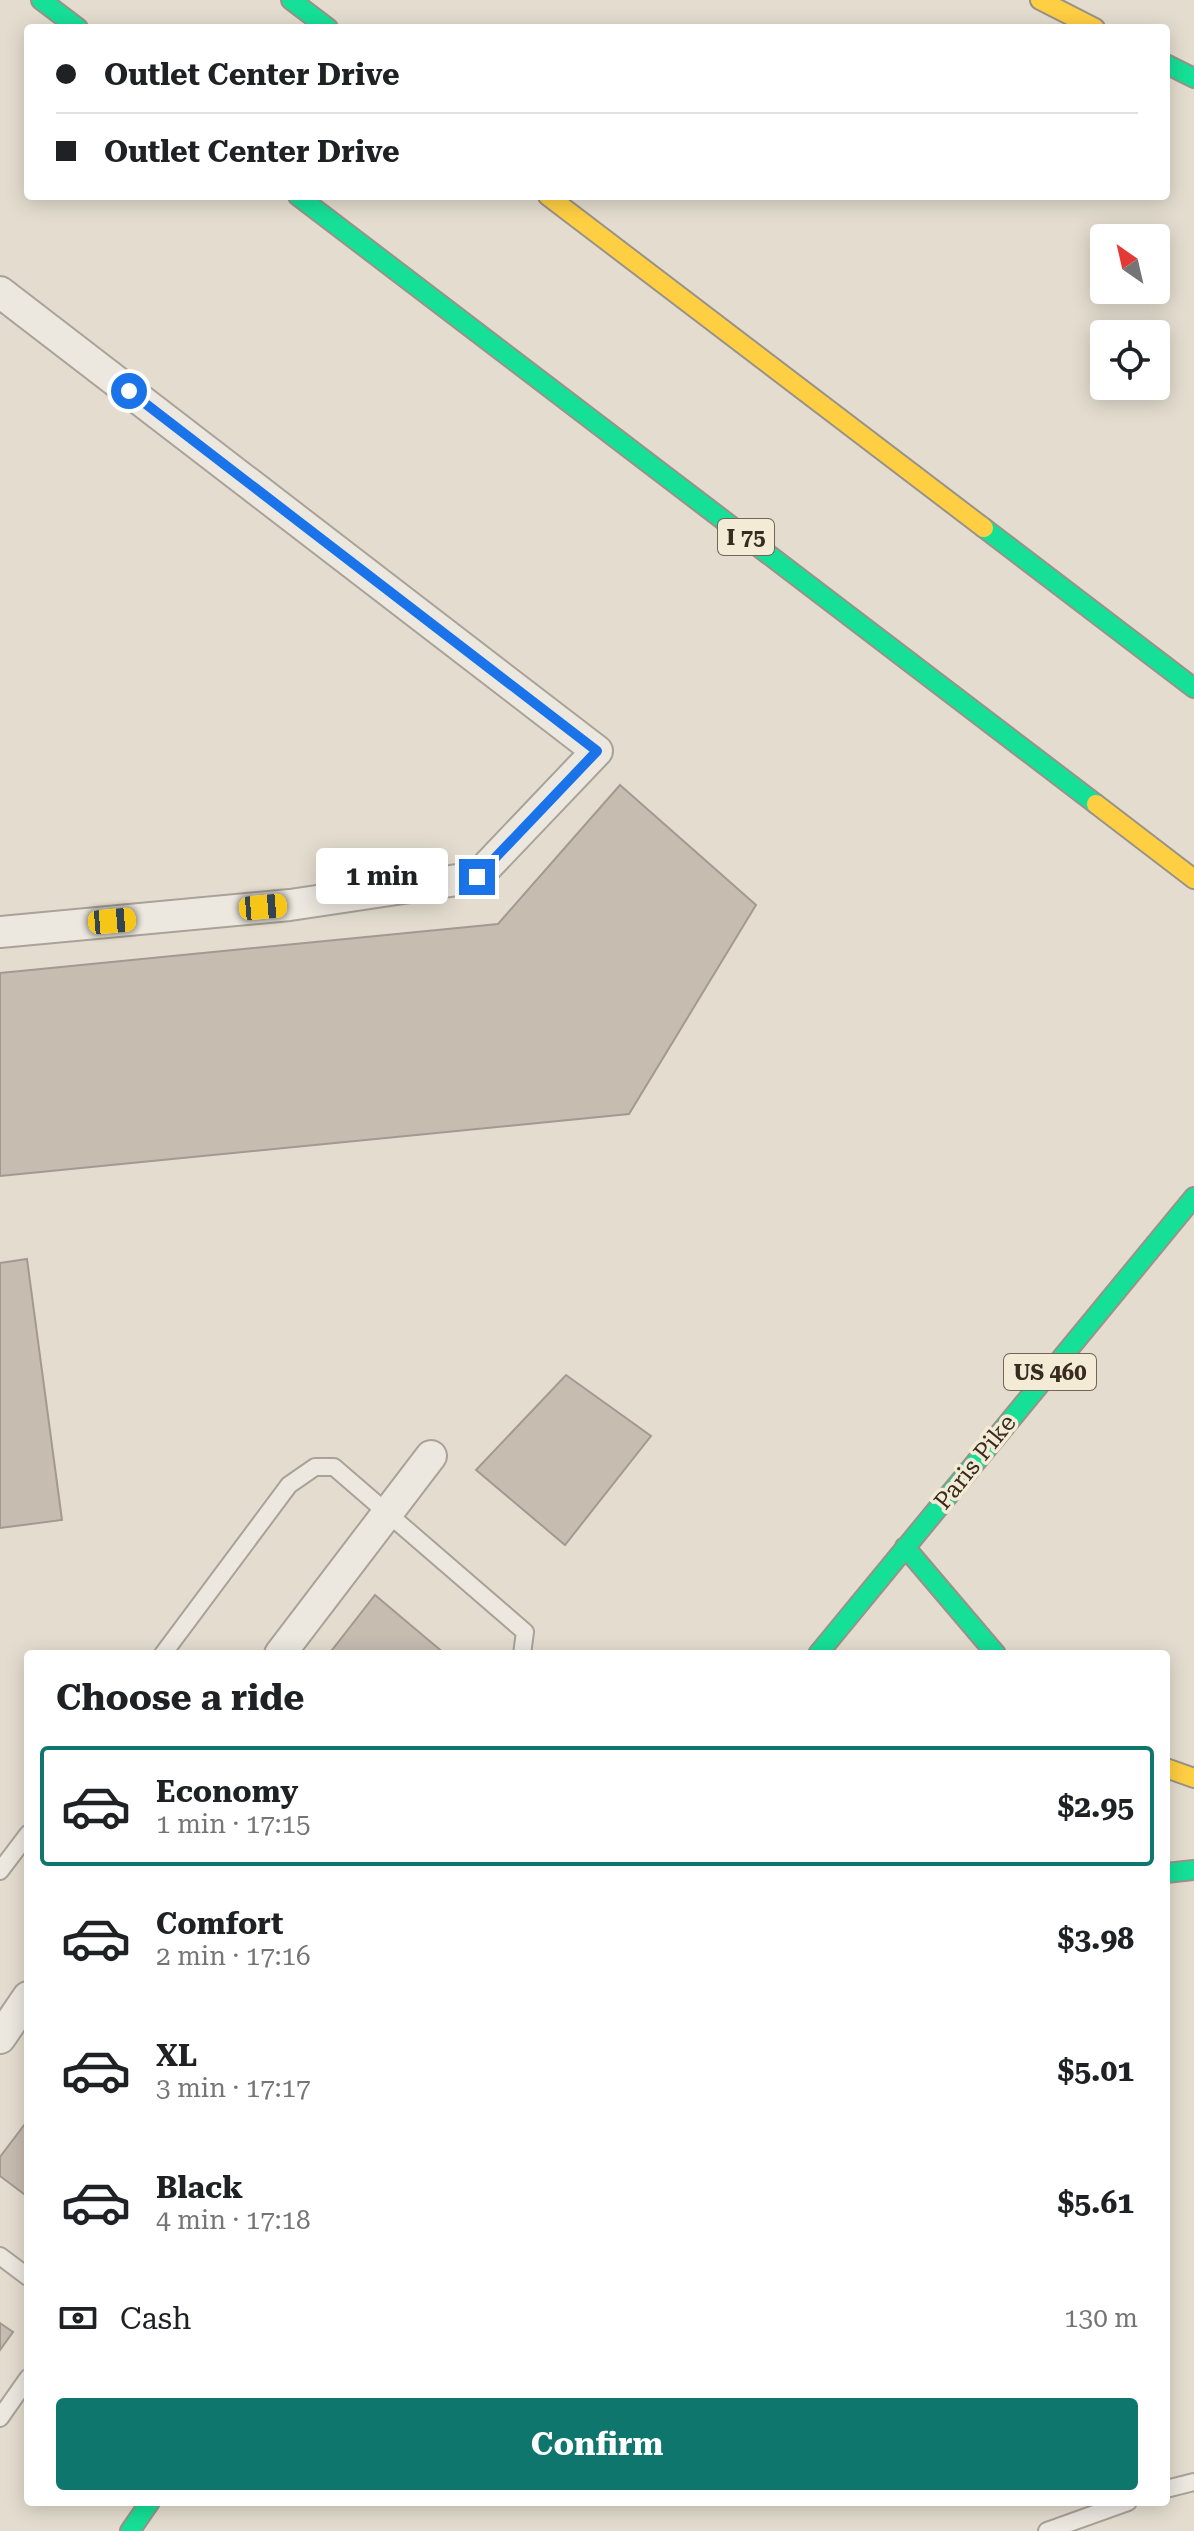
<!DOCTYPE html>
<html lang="en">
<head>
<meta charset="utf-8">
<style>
  :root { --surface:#fff; --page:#f6f6f6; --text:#202124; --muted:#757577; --line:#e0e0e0; --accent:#0f766e }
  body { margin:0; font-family:"Roboto Serif",serif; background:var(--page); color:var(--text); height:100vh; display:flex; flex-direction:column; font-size:30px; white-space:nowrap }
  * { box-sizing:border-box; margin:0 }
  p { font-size:26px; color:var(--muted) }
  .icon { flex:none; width:44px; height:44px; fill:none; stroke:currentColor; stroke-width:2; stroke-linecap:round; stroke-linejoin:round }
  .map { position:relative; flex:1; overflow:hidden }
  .drawer { position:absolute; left:24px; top:1650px; width:1146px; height:856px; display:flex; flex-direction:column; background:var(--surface); border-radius:8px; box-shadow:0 4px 20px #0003 }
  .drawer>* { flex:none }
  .hud { position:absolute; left:24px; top:24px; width:1146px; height:176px; border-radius:8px; box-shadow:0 4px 20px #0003; display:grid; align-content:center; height:176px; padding:0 32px; background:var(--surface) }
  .needle { width:52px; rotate:326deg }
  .buttons { position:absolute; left:1090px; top:224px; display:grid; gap:16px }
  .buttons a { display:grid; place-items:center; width:80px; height:80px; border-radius:8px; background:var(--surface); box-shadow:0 4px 20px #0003; font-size:40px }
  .end { position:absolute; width:36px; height:36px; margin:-18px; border:10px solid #1a73e8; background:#fff; box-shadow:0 0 0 4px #fff }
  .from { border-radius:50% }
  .bubble { position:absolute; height:56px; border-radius:8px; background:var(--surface); box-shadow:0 4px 20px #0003; font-size:26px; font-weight:700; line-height:56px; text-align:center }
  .car { position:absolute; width:24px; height:48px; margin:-24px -12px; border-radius:10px; box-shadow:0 0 6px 2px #0007; background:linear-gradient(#f5c518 24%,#345 0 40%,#f5c518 0 76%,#345 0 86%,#f5c518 0) }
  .hud b { display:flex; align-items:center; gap:28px; height:76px; font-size:30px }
  .hud b+b { border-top:2px solid var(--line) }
  .hud i { width:20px; height:20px; background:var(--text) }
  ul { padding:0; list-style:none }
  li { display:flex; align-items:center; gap:24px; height:120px; margin:0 16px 12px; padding:0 16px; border:4px solid transparent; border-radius:8px }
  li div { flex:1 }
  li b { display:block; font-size:30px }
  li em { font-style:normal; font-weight:700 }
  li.on { border-color:var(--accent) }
  li>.icon { width:72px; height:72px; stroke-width:1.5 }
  h2 { padding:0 32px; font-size:36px; line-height:96px }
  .pay { display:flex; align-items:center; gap:20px; height:88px; padding:0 32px; font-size:30px }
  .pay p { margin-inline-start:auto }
  .primary-button { display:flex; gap:16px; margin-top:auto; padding:16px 32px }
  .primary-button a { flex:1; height:92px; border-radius:8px; background:var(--accent); color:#fff; font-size:32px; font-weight:700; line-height:92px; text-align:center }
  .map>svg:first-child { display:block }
  .building { fill:#c7bcb0; stroke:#a4998f; stroke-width:2 }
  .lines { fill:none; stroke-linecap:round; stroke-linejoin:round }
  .lane-casing { stroke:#a9a298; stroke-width:20 }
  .street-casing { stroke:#a9a298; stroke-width:34 }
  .fast-casing { stroke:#999288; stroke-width:22 }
  .slow-casing { stroke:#999288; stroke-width:22 }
  .lane { stroke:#ece8e0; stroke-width:16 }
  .street { stroke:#ece8e0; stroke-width:30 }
  .fast { stroke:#16e098; stroke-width:18 }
  .slow { stroke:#ffcf43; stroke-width:18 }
  .route { stroke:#1a73e8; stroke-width:10 }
  .labels { text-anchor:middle; stroke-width:7; stroke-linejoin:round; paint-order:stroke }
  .shield { fill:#f4ebd6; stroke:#706557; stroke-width:2 }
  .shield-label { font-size:22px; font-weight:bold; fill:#382b20 }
  .street-label { font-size:24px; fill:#382b20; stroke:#f4ebd6 }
</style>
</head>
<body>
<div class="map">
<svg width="1194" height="2531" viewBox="0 0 1194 2531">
  <rect width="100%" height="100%" fill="#e4ddcf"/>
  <path class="building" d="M620,785L756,905L629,1114L0,1176V973L498,924Z
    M27,1259L62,1520L0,1528V1263Z
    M566,1375L651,1436L565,1545L476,1470Z
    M375,1595L445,1654H329Z
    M28,2120V2197L0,2176V2157Z
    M0,2323L13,2332L0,2350Z"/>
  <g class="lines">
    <g class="lane-casing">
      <path id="lane" d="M163,1654L289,1485L315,1467H334L525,1632L522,1654
        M0,1871L28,1834
        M0,2256L28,2277
        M0,2418L28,2378
        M1166,2489L1194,2482
        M1047,2531L1128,2502"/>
    </g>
    <g class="street-casing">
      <path id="street" d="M0,292L597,751L477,877L290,905L0,932
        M280,1654L431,1456
        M0,2038L28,1997"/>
    </g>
    <g class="fast-casing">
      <path id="fast" d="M41,0L78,28
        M291,0L328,28
        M1166,64L1194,78
        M298,196L1096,804
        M984,528L1194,688
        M905,1547L996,1654
        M818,1654L1194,1197
        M1166,1873L1194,1870
        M130,2531L150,2502"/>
    </g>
    <g class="slow-casing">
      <path id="slow" d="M1040,0L1095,28
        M548,196L984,528
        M1096,804L1194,879
        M1166,1768L1194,1778"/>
    </g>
    <use href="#lane" class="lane"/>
    <use href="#street" class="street"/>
    <use href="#fast" class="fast"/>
    <use href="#slow" class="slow"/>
  </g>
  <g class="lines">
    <path class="route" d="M129,391L597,751L477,877"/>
  </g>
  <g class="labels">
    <g class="shield">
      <rect x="718" y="519" width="56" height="36" rx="6"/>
      <rect x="1004" y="1354" width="92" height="36" rx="6"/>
    </g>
    <g class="shield-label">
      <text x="746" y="545">I 75</text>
      <text x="1050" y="1380">US 460</text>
    </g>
    <g class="street-label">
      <text transform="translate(975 1462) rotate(-51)" y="8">Paris Pike</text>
    </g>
  </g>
</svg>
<div class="buttons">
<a><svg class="needle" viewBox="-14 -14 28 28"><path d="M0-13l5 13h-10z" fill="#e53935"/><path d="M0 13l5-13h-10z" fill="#757577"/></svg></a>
<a><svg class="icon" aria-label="locate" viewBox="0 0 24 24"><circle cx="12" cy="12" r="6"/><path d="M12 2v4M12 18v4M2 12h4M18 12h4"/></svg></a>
</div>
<i class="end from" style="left:129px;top:391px"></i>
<i class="end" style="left:477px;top:877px"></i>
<div class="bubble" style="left:316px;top:848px;width:132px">1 min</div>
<i class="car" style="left:263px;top:907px;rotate:85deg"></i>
<i class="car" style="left:112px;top:921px;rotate:85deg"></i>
<div class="hud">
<b><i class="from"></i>Outlet Center Drive</b>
<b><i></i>Outlet Center Drive</b>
</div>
<section class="drawer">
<h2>Choose a ride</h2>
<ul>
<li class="on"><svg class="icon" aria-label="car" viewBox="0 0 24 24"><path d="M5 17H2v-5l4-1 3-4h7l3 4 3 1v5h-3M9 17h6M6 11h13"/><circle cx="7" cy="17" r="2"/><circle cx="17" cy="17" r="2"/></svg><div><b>Economy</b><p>1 min · 17:15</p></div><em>$2.95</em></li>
<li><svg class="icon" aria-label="car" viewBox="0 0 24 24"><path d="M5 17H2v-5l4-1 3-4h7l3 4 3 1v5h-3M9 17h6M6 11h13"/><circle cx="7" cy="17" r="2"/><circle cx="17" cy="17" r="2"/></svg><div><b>Comfort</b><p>2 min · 17:16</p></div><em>$3.98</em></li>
<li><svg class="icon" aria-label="car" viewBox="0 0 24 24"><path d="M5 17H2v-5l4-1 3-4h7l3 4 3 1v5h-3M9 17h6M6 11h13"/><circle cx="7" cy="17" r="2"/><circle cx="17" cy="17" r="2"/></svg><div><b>XL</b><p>3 min · 17:17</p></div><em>$5.01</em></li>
<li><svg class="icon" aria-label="car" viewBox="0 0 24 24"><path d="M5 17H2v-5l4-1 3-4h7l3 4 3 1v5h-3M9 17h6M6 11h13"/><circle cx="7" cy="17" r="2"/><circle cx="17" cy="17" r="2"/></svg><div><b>Black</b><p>4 min · 17:18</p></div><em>$5.61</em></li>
</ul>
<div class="pay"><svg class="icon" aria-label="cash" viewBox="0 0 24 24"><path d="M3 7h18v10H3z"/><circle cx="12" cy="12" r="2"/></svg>Cash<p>130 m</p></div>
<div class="primary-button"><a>Confirm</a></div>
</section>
</div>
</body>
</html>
